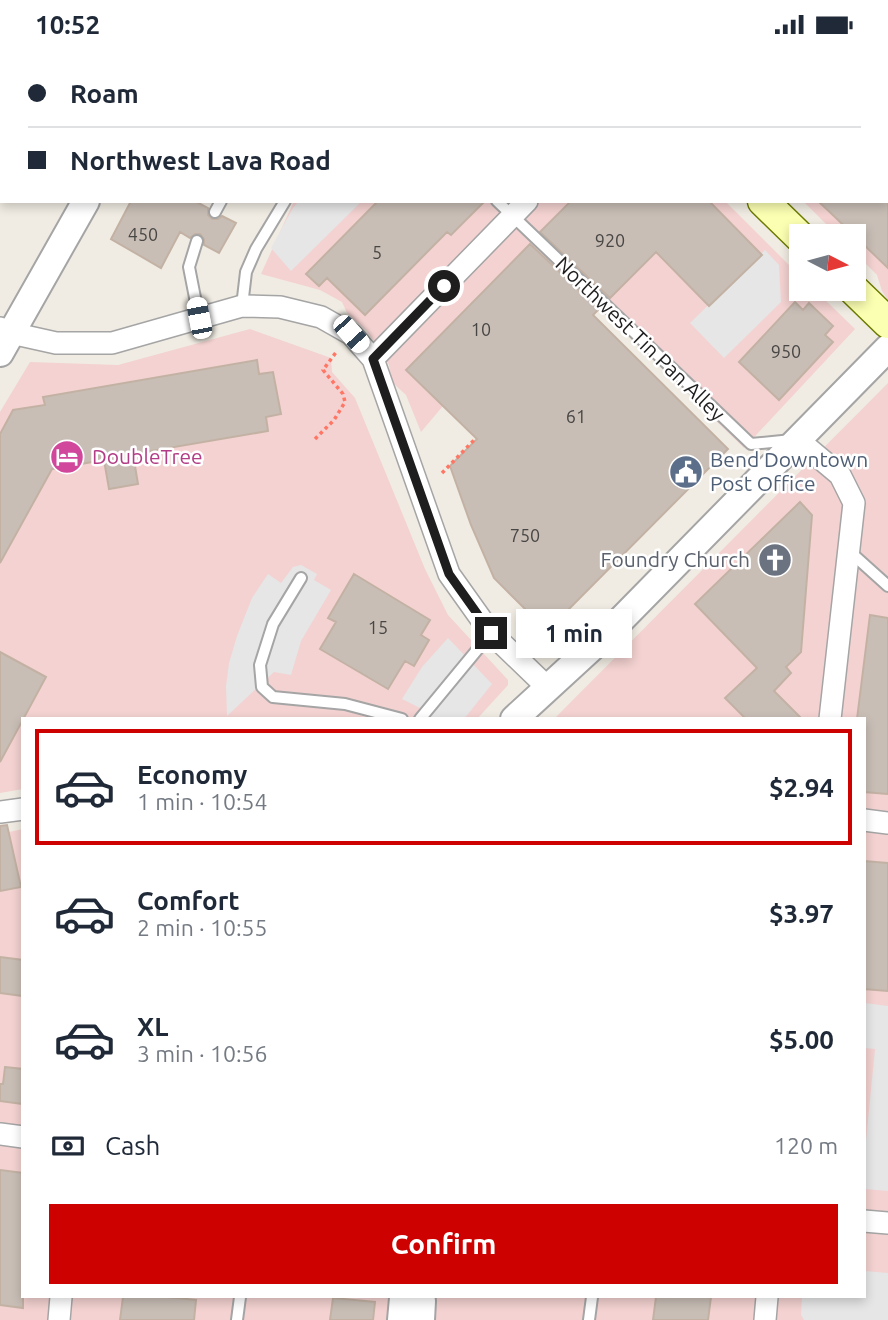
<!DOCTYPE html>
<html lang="en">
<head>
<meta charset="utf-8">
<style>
  :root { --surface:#fff; --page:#f6f6f7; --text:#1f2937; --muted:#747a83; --line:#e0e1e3; --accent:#cc0100 }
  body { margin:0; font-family:Ubuntu,sans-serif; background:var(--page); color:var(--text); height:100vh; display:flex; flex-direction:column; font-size:26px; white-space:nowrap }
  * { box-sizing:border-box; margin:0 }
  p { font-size:23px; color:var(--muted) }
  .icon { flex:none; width:38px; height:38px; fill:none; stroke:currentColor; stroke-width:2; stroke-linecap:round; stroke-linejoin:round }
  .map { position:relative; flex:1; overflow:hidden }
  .panel { position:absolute; left:21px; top:668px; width:845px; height:581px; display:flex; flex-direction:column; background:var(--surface); border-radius:0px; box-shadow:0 4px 10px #0003 }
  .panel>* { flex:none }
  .banner { position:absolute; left:0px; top:0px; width:889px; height:154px; box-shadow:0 4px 10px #0003; display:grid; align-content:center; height:154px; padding:0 28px; background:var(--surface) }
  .needle { width:46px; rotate:96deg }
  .fabs { position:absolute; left:789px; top:175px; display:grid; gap:14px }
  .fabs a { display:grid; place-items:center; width:77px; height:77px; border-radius:0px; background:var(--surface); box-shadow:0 4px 10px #0003; font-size:35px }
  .end { position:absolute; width:32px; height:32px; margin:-16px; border:9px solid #1e1e1e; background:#fff; box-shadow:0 0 0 4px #fff }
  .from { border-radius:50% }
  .bubble { position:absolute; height:49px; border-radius:0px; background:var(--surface); box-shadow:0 4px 10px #0003; font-size:23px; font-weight:700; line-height:49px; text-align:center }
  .car { position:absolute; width:21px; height:42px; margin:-21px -10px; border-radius:9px; box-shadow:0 0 5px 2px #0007; background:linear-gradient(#fff 24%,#345 0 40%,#fff 0 76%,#345 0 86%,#fff 0) }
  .banner b { display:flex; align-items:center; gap:24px; height:66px; font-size:26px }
  .banner b+b { border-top:2px solid var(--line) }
  .banner i { width:18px; height:18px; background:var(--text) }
  ul { padding:12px 0 0; list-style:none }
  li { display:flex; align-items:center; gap:21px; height:116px; margin:0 14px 10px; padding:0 14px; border:4px solid transparent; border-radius:0px }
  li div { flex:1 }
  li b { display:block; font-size:26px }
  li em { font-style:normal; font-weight:700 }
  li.on { border-color:var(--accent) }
  li>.icon { width:63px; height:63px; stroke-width:1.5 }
  .pay { display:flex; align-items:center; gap:18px; height:77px; padding:0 28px; font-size:26px }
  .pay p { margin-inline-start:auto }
  .cta { display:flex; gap:14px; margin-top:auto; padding:14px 28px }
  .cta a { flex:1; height:80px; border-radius:0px; background:var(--accent); color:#fff; font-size:28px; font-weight:700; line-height:80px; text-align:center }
  .status { display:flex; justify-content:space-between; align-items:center; height:49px; padding:0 35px; background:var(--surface); direction:ltr }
  .status svg { height:19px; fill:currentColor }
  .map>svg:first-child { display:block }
  .commercial { fill:#f3d2d1 }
  .parking { fill:#e6e6e6 }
  .building { fill:#c8beb6; stroke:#c3b2a4; stroke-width:2 }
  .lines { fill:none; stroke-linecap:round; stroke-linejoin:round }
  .service-casing { stroke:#a5a5a5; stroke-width:14 }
  .minor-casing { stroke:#a5a5a5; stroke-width:24 }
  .tertiary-casing { stroke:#a5a5a5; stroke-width:30 }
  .secondary-casing { stroke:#6c7a00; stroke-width:33 }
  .path { stroke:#ff7665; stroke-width:3.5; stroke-dasharray:3.5 3.5; stroke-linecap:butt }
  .service { stroke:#fff; stroke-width:10 }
  .minor { stroke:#fff; stroke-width:21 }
  .tertiary { stroke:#fff; stroke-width:26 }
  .secondary { stroke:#fbffb2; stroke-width:30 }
  .route { stroke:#1e1e1e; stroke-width:9 }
  .labels { text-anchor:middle; stroke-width:5; stroke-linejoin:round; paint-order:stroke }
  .number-label { font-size:18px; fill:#484644 }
  .street-label { font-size:21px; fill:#1e1e1e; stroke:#fff }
  .hotel-label { font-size:21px; fill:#b23c85; stroke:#fff; text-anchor:start }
  .service-label { font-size:21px; fill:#4e5e75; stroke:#fff; text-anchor:start }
  .worship-label { font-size:21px; fill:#5b616d; stroke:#fff; text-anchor:end }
</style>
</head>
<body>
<div class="status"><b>10:52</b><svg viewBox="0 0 49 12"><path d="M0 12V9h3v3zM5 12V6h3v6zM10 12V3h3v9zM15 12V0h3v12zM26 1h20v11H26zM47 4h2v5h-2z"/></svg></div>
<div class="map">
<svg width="888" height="1271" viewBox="0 0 888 1271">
  <rect width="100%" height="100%" fill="#f0ece3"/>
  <path class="commercial" d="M704,0H888V251L882,242L877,226L854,203V187H838L803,152H887V2H703Z
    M294,152H725L801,228L802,240H814L855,280L744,399L569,229L443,357L421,383L406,346L392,333L389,316L367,282L347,264L342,253L320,241L261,225Z
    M250,280L331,309L332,323L355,349L425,520L448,566L508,631V636L477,670H23V740L0,744V363L30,313L118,316Z
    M888,334V1271H0V785L23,780V1248H864V670H554Z"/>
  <path class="parking" d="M299,152H362L291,222L271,199L293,159Z
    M765,201L779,216L781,253L724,309L690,274Z
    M301,516L317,525L314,531L331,541L301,592L291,626L274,623L227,667L226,637L229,614L237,587L252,549L268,525L281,534L293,518Z
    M448,589L492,635L464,670H427L420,659L402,650L422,618Z
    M865,954L888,957V1142L865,1140V1102L875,1000L865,999Z
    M865,1222L888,1224V1271H804L801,1266L802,1248H864Z"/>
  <path class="building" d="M131,152H195L208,159V166L212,170H218L222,167L236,174L219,204L204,196V190L200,185H195L190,189L180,183L161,219L111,190Z
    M378,152H485L451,186L447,183L365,266L327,229L319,237L306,225Z
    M571,152H709L762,206L709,257L656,203L610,249L540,183Z
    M818,152H888V219L836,169Z
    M530,195L599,260L593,266L728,400L556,573L547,574L535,570L494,529L471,476L450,417L477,390L406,321Z
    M795,253L803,261L809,254L833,277L825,286L833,293L779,351L739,313Z
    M257,311L259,325L273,323L281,365L266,368L268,382L133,405L138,435L109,440L104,411L52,420L0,514V385L13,361L45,356L43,348Z
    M800,453L812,466L801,603L786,618L791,624L774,642L802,670H746L725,649L757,619L695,555Z
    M354,525L430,571L421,586L429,591L414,617L405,612L388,640L320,600L336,573L328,569Z
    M870,566L888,569V745L864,743V670H857Z
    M0,603L46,628L0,713Z
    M7,776L21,838L0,842V777Z
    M864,812L888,814V942L864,940Z
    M0,908L23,911V947L0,944Z
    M5,1018L23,1020V1055L0,1052V1035H3Z
    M0,1121L23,1124V1259L0,1256Z
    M123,1248H167L196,1251L194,1271H120Z
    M656,1248H711L708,1271H653Z
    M333,1249L375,1253L373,1271H330Z"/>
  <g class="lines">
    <g class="service-casing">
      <path id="service" d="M341,0L343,2
        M876,0L877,2
        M887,12H888
        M497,152L751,395L792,391
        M215,163L221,152
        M197,192L189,218L199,269
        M242,257L246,223L256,200L285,152
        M848,501L888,537
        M301,529L273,575L260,616L262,638L273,648L345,655L402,670
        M420,670L491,584
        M237,1271L240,1248
        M589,1271L592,1248"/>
    </g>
    <g class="minor-casing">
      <path id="minor" d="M675,2L677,0
        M0,279L11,284L56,294H112L242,257L280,258L321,268L351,285L373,310L449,525L491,584L547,638
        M373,310L527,152
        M797,390L840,426L854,454L830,670
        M0,763L23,760
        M864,771L888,774
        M0,1085L23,1088
        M864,1172L888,1174
        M59,1271L61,1248
        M765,1271L767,1248"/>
    </g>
    <g class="tertiary-casing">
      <path id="tertiary" d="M179,2L181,0
        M0,304L86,152
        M514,670L611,581L888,299
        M418,1248L422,1252L421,1271
        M401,1271L403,1249L405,1248"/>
    </g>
    <g class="secondary-casing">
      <path id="secondary" d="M609,0L611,2
        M763,152L802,190
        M853,240L888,274"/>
    </g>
    <path class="path" d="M315,390L334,371L345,353L343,345L323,321L337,302
      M442,424L476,389"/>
    <use href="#service" class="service"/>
    <use href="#minor" class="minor"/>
    <use href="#tertiary" class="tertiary"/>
    <use href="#secondary" class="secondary"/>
  </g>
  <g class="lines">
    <path class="route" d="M444,237L373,310L449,525L491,584"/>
  </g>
  <defs>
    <g id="hotel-disc" transform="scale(1.75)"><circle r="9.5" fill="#d1479c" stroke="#fff"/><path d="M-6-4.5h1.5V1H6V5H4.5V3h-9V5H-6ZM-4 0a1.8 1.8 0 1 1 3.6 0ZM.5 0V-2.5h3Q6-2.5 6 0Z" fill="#fff"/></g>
    <g id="civic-disc" transform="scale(1.75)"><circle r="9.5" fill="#5c6f8a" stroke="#fff"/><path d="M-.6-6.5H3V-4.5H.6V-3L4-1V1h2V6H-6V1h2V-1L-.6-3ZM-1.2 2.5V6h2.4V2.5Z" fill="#fff"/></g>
    <g id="church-disc" transform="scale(1.75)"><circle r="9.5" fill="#6b7280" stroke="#fff"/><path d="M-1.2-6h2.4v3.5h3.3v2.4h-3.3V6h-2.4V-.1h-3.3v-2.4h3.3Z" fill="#fff"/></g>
  </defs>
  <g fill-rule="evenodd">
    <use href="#hotel-disc" x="67" y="408"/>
    <use href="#civic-disc" x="686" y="423"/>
    <use href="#church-disc" x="775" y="511"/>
  </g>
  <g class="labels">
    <g class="number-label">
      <text x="143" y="192">450</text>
      <text x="610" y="198">920</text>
      <text x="377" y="210">5</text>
      <text x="481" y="287">10</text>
      <text x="786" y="309">950</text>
      <text x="576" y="374">61</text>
      <text x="525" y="493">750</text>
      <text x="378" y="585">15</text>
    </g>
    <g class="street-label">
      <text transform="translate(640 290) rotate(44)" y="7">Northwest Tin Pan Alley</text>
    </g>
    <g class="hotel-label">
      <text x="92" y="415">DoubleTree</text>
    </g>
    <g class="service-label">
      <text x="710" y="418">Bend Downtown<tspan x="710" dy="24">Post Office</tspan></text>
    </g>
    <g class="worship-label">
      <text x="750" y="518">Foundry Church</text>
    </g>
  </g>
</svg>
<div class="fabs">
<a><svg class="needle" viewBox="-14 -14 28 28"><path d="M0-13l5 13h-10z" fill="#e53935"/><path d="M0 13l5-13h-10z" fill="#747a83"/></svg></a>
</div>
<i class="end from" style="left:444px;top:237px"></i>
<i class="end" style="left:491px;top:584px"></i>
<div class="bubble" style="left:516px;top:560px;width:116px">1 min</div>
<i class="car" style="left:199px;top:269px;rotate:349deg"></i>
<i class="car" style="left:351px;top:285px;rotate:138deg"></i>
<div class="banner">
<b><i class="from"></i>Roam</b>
<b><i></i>Northwest Lava Road</b>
</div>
<section class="panel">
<ul>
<li class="on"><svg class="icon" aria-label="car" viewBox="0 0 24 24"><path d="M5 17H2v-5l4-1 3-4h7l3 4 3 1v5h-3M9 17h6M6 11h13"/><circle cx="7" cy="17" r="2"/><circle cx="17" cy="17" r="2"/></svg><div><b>Economy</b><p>1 min · 10:54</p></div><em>$2.94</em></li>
<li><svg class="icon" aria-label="car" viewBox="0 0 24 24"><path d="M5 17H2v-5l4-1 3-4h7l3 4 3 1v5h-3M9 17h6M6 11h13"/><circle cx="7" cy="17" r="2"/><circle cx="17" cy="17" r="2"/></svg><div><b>Comfort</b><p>2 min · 10:55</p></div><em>$3.97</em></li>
<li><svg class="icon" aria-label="car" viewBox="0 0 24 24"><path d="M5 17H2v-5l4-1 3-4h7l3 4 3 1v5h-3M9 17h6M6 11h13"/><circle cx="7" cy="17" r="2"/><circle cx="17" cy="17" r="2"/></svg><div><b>XL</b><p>3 min · 10:56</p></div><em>$5.00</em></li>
</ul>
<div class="pay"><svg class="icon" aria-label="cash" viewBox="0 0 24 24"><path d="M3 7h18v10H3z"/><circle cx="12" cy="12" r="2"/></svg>Cash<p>120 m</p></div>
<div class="cta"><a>Confirm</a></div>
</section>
</div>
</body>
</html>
